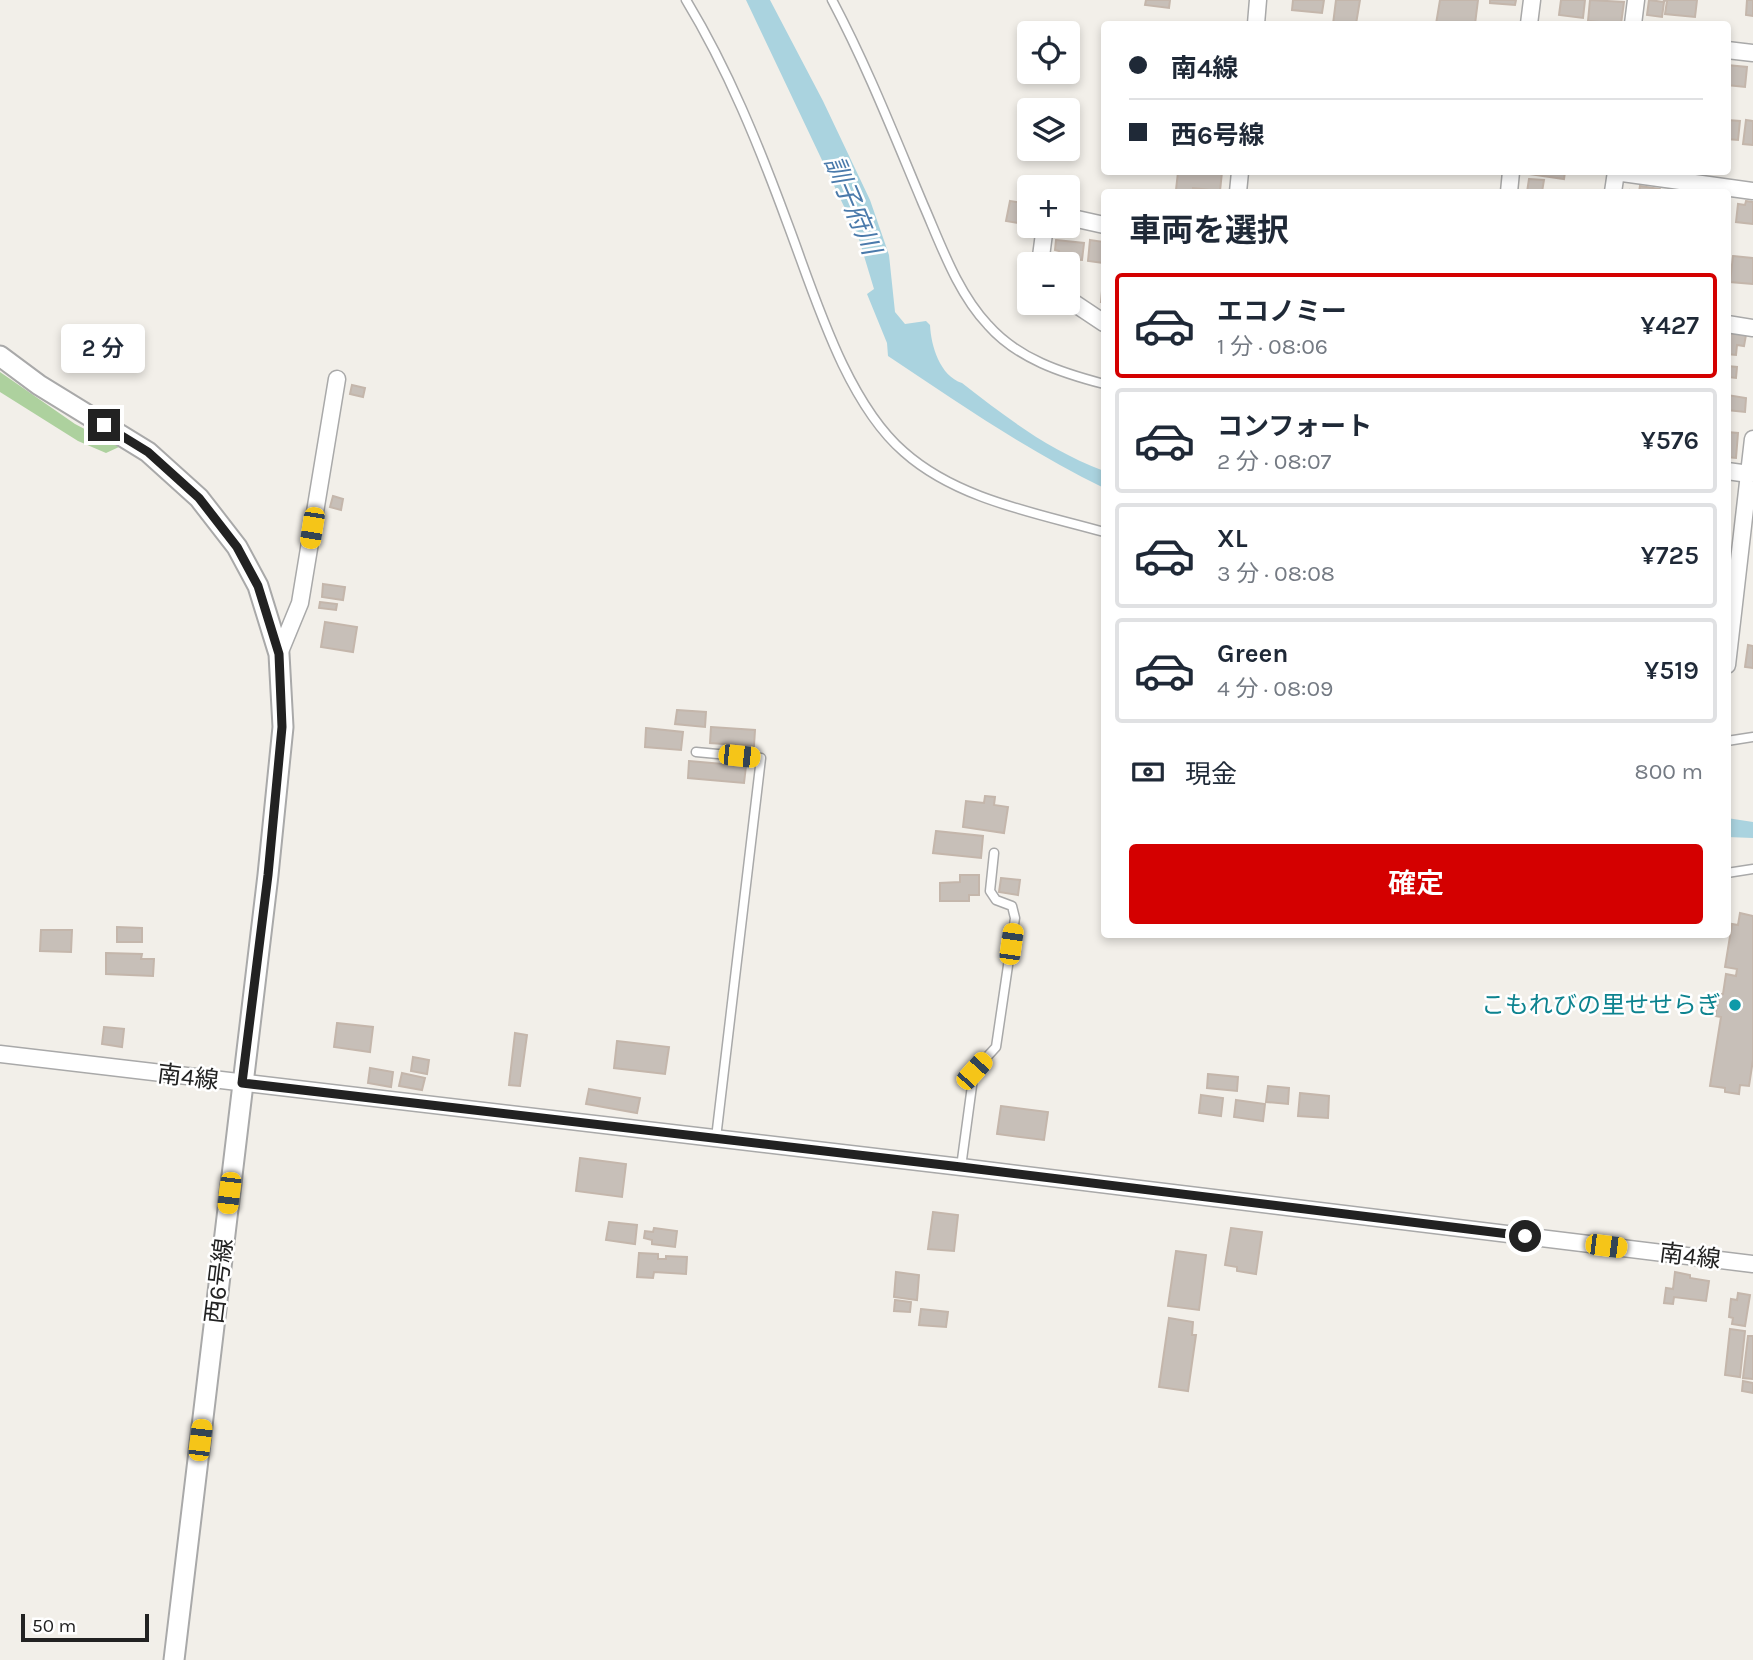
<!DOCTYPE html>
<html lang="ja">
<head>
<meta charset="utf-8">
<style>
  :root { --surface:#fff; --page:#f6f6f7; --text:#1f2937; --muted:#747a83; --line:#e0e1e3; --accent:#d40000 }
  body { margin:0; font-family:Karla,"Noto Sans JP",sans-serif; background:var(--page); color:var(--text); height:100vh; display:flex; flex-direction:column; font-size:26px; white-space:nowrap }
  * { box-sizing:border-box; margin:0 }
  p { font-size:23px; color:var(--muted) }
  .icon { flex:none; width:38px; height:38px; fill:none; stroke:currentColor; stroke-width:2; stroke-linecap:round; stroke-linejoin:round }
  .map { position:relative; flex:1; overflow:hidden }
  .details { position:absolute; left:1101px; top:189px; width:630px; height:749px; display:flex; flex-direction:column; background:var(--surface); border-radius:7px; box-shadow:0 4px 10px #0003 }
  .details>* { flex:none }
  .banner { position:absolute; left:1101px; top:21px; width:630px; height:154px; border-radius:7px; box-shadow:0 4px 10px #0003; display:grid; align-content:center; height:154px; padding:0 28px; background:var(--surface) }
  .fabs { position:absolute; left:1017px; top:21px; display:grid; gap:14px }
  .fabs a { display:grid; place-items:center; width:63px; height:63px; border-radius:7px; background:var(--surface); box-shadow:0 4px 10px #0003; font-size:35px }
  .scale { position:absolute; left:21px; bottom:18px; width:128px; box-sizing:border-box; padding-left:7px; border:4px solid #222; border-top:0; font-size:19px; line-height:24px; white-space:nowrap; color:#222; -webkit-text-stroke:5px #fff; paint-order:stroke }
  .end { position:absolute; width:32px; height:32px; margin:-16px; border:9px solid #222; background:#fff; box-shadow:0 0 0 4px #fff }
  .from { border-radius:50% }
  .bubble { position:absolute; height:49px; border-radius:7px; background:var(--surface); box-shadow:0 4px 10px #0003; font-size:23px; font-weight:600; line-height:49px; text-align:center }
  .car { position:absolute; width:21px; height:42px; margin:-21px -10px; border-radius:9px; box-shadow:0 0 5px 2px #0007; background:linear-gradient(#f5c518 24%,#345 0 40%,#f5c518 0 76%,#345 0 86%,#f5c518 0) }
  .banner b { display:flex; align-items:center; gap:24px; height:66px; font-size:26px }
  .banner b+b { border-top:2px solid var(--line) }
  .banner i { width:18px; height:18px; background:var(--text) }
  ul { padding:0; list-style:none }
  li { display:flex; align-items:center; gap:21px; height:105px; margin:0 14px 10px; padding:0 14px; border:4px solid var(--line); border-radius:7px }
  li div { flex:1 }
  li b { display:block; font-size:26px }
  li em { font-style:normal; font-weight:600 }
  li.on { border-color:var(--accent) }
  li>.icon { width:63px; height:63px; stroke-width:1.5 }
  h2 { padding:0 28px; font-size:32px; line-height:84px }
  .pay { display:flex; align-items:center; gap:18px; height:77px; padding:0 28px; font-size:26px }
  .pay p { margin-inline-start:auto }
  .action { display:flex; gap:14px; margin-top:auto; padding:14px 28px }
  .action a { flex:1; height:80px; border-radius:7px; background:var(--accent); color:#fff; font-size:28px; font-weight:600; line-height:80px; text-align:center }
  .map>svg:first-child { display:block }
  .forest { fill:#add19e }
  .water { fill:#aad3df }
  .building { fill:#c7bfb8; stroke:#c4b6ab; stroke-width:2 }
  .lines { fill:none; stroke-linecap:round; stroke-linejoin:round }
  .service-casing { stroke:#a9a9a9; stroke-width:11 }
  .minor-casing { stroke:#a9a9a9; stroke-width:19 }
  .tertiary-casing { stroke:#a9a9a9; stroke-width:23 }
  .service { stroke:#fff; stroke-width:8 }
  .minor { stroke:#fff; stroke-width:16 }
  .tertiary { stroke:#fff; stroke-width:19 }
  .route { stroke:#222; stroke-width:9 }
  .culture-dot { fill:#0f9aa8; stroke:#fff; stroke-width:2.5 }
  .labels { text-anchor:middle; stroke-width:5; stroke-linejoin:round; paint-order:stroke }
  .culture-label { font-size:24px; fill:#0d838f; stroke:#fff; text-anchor:end }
  .street-label { font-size:24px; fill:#222; stroke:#fff }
  .water-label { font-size:26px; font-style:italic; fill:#4a7aab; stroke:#fff }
</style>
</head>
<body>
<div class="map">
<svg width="1753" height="1660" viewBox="0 0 1753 1660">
  <rect width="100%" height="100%" fill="#f2efe9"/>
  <path class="forest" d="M0,372L75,424L119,447L106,453L78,441L0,392Z"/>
  <path class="water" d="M746,0H770L823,101L870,200L889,255L895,312L905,324L926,321L930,325C931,346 940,376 962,383C1010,420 1047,449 1104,471V488C1028,451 958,403 888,356L887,343L867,294L874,289L858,236Z
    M1727,818L1753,822V838L1727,837Z"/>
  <path class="building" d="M1146,0H1170L1169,8L1145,5Z
    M1293,0H1324L1322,13L1292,10Z
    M1336,0H1360L1356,24H1333Z
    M1440,0H1478L1475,24H1436Z
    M1490,0H1516L1515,5L1490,3Z
    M1561,0H1585L1583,18L1559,15Z
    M1590,0L1624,2L1621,24L1588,21Z
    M1649,0L1664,2L1662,17L1647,15Z
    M1663,0H1697L1695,17L1665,14L1667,1Z
    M1747,0H1753V16L1746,15Z
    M1727,65L1747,67L1745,87L1727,85Z
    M1727,120L1740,121L1738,140L1727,139Z
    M1746,120L1753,121V145L1743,144Z
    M1178,172H1222L1220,191L1193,188V192L1176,190Z
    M1530,172H1565L1564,179L1529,174Z
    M1529,179L1544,180L1542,192H1527Z
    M1640,186L1660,189V192H1630V190L1639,192Z
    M1010,201L1029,204V225L1006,221Z
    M1746,201L1753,202V224L1736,222L1738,204L1745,205Z
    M1056,240L1084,243L1082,260L1058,258L1059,251L1055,250Z
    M1090,240L1104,242V263L1088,261Z
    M1733,256L1753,258V284L1730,282Z
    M1103,280H1104V302H1101Z
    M1727,333L1746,335L1744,346L1737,345L1736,355L1727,354Z
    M1727,366L1737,367L1736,378L1728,377L1727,382Z
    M352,385L365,388L363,397L350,394Z
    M1727,395L1746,398L1745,412L1727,410Z
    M1727,432L1738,433L1736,458L1727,457Z
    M333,496L343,499L341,510L330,507Z
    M323,584L345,587L343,600L322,597Z
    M320,602L337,604L336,610L319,608Z
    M325,622L357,627L353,652L321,647Z
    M1748,645L1753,646V668L1745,667Z
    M677,710L706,712L705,727L675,724Z
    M711,727L755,730L754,746L710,743Z
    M646,728L683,732L681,750L645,747Z
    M689,761L746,766L744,783L688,778Z
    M985,796L995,797L994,805L1008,807L1004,833L963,827L966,801L984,803Z
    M936,831L983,836L981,858L933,853Z
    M960,875H979V895H969V901H940V883L960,882Z
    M1001,878L1020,880L1018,895L999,892Z
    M1740,913L1753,916V1060L1749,1086L1740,1085L1739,1094L1725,1092V1088L1710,1086L1721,1017L1715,1016L1719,994H1723L1726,974L1736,976L1737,969L1725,967L1732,924L1738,925Z
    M117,927L142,928V942H117Z
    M41,930H72L71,952L40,951Z
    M106,953L142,954L141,959H154L153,976L106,974Z
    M337,1023L373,1027L370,1052L334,1047Z
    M104,1027L124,1029L122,1047L102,1044Z
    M515,1033L527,1035L520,1086L509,1085Z
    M617,1041L669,1047L665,1074L614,1068Z
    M413,1057L429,1060L427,1074L411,1071Z
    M370,1068L393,1072L391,1087L368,1083Z
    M402,1073L425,1078L422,1090L399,1086Z
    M1208,1074L1238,1077L1237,1091L1207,1088Z
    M1268,1086L1289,1088L1288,1104L1266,1102Z
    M589,1089L640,1098L637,1113L586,1104Z
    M1300,1093L1329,1096L1328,1118L1298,1116Z
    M1201,1095L1223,1098L1221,1116L1199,1113Z
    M1236,1100L1265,1104L1263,1121L1234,1117Z
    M1001,1106L1048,1112L1044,1140L997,1134Z
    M580,1158L626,1164L622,1197L576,1191Z
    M933,1212L958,1215L954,1251L928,1249Z
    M609,1222L637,1225L635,1244L606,1240Z
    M654,1228L677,1231L675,1247L652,1244V1240L644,1238L645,1231L653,1232Z
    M1231,1228L1262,1232L1256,1274L1237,1271V1267L1225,1265Z
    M1176,1251L1206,1255L1199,1310L1168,1306Z
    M639,1253L658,1254V1259H666V1256L687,1257L686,1274L654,1272L653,1278L637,1277Z
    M896,1272L919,1275L917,1300L894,1297Z
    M1675,1272L1690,1275V1278L1709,1281L1706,1301L1674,1297L1673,1304L1664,1303L1666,1288L1673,1289Z
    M1738,1293L1750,1295L1745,1326L1732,1324L1733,1318L1729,1317L1731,1299L1737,1300Z
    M895,1300L911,1302L910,1312L894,1311Z
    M921,1309L948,1312L946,1327L919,1325Z
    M1169,1318L1193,1322L1192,1335H1196L1188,1391L1159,1387Z
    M1730,1329L1745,1331L1740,1377L1725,1375Z
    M1748,1336H1753V1379L1743,1378Z
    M1743,1381L1753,1383V1393L1742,1391Z"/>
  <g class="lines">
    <g class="service-casing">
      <path id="service" d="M686,0C728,69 759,146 787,222C814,293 845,401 904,452C958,500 1037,513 1104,532
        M832,0C867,66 894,135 923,204C941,245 957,292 988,325C1018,359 1062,373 1104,384
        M1727,741L1753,737
        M696,752L761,758L716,1138
        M1727,873L1753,869
        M961,1167L974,1071L996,1047L1015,918L1012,906L996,900L990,891L994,853"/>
    </g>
    <g class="minor-casing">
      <path id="minor" d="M1256,24L1258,0
        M1529,24L1532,0
        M1633,24L1636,0
        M1727,50L1753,53
        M1615,172L1753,191
        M1238,192L1240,172
        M1509,192L1511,172
        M1613,192L1616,172
        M1068,217L1104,225
        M1040,264L1045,226
        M1068,299L1104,323
        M1727,324L1753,328
        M1727,471L1749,474
        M279,654L300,603L337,379
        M1727,665L1753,439
        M0,1054L961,1167L1753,1264"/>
    </g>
    <g class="tertiary-casing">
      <path id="tertiary" d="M0,356L39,385L148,452L199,498L237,547L258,586L279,654L283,727L268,875L174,1660"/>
    </g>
    <use href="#service" class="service"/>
    <use href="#minor" class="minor"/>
    <use href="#tertiary" class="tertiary"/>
  </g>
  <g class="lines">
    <path class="route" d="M104,425L148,452L199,498L237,547L258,586L279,654L282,727L268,875L242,1083L961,1167L1525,1236"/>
  </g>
  <circle class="culture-dot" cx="1735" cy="1005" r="7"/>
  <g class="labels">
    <g class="culture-label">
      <text x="1721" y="1013">こもれびの里せせらぎ</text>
    </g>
    <g class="street-label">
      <text transform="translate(188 1077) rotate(7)" y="8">南4線</text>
      <text transform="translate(1690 1256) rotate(7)" y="8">南4線</text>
      <text transform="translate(219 1281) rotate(-83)" y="8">西6号線</text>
    </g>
    <g class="water-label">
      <text transform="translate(853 205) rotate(67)" y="9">訓子府川</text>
    </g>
  </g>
</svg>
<div class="fabs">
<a><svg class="icon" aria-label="locate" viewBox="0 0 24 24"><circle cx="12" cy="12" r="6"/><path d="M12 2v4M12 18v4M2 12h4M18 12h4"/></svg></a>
<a><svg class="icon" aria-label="layers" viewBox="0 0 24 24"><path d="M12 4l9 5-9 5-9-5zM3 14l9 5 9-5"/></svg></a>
<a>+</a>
<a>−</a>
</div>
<div class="scale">50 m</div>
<i class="end from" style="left:1525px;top:1236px"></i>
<i class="end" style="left:104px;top:425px"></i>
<div class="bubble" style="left:61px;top:324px;width:84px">2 分</div>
<i class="car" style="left:312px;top:528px;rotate:189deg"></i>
<i class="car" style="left:739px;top:756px;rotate:96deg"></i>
<i class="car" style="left:1011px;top:944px;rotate:8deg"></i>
<i class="car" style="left:974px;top:1071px;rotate:42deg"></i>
<i class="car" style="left:229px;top:1193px;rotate:187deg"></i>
<i class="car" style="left:1606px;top:1246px;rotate:97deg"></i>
<i class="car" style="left:200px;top:1440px;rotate:7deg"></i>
<div class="banner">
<b><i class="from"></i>南4線</b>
<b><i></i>西6号線</b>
</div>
<section class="details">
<h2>車両を選択</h2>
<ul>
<li class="on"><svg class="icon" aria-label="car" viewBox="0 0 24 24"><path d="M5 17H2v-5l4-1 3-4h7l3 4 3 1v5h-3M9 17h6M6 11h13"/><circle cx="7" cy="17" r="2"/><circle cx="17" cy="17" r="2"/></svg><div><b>エコノミー</b><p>1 分 · 08:06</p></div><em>¥427</em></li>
<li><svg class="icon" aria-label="car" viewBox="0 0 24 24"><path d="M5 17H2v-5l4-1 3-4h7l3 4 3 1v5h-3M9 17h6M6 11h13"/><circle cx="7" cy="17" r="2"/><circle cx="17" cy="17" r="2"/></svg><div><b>コンフォート</b><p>2 分 · 08:07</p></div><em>¥576</em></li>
<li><svg class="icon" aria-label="car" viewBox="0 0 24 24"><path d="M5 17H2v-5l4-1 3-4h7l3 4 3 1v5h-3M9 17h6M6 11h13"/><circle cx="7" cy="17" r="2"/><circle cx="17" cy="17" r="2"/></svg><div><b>XL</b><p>3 分 · 08:08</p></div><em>¥725</em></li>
<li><svg class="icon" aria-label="car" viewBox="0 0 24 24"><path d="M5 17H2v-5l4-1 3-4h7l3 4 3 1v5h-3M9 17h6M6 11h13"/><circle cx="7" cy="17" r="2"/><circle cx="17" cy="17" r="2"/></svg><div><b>Green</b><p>4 分 · 08:09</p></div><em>¥519</em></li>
</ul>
<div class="pay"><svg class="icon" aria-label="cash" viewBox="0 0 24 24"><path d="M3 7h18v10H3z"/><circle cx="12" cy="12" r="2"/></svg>現金<p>800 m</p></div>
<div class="action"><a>確定</a></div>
</section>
</div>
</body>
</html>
